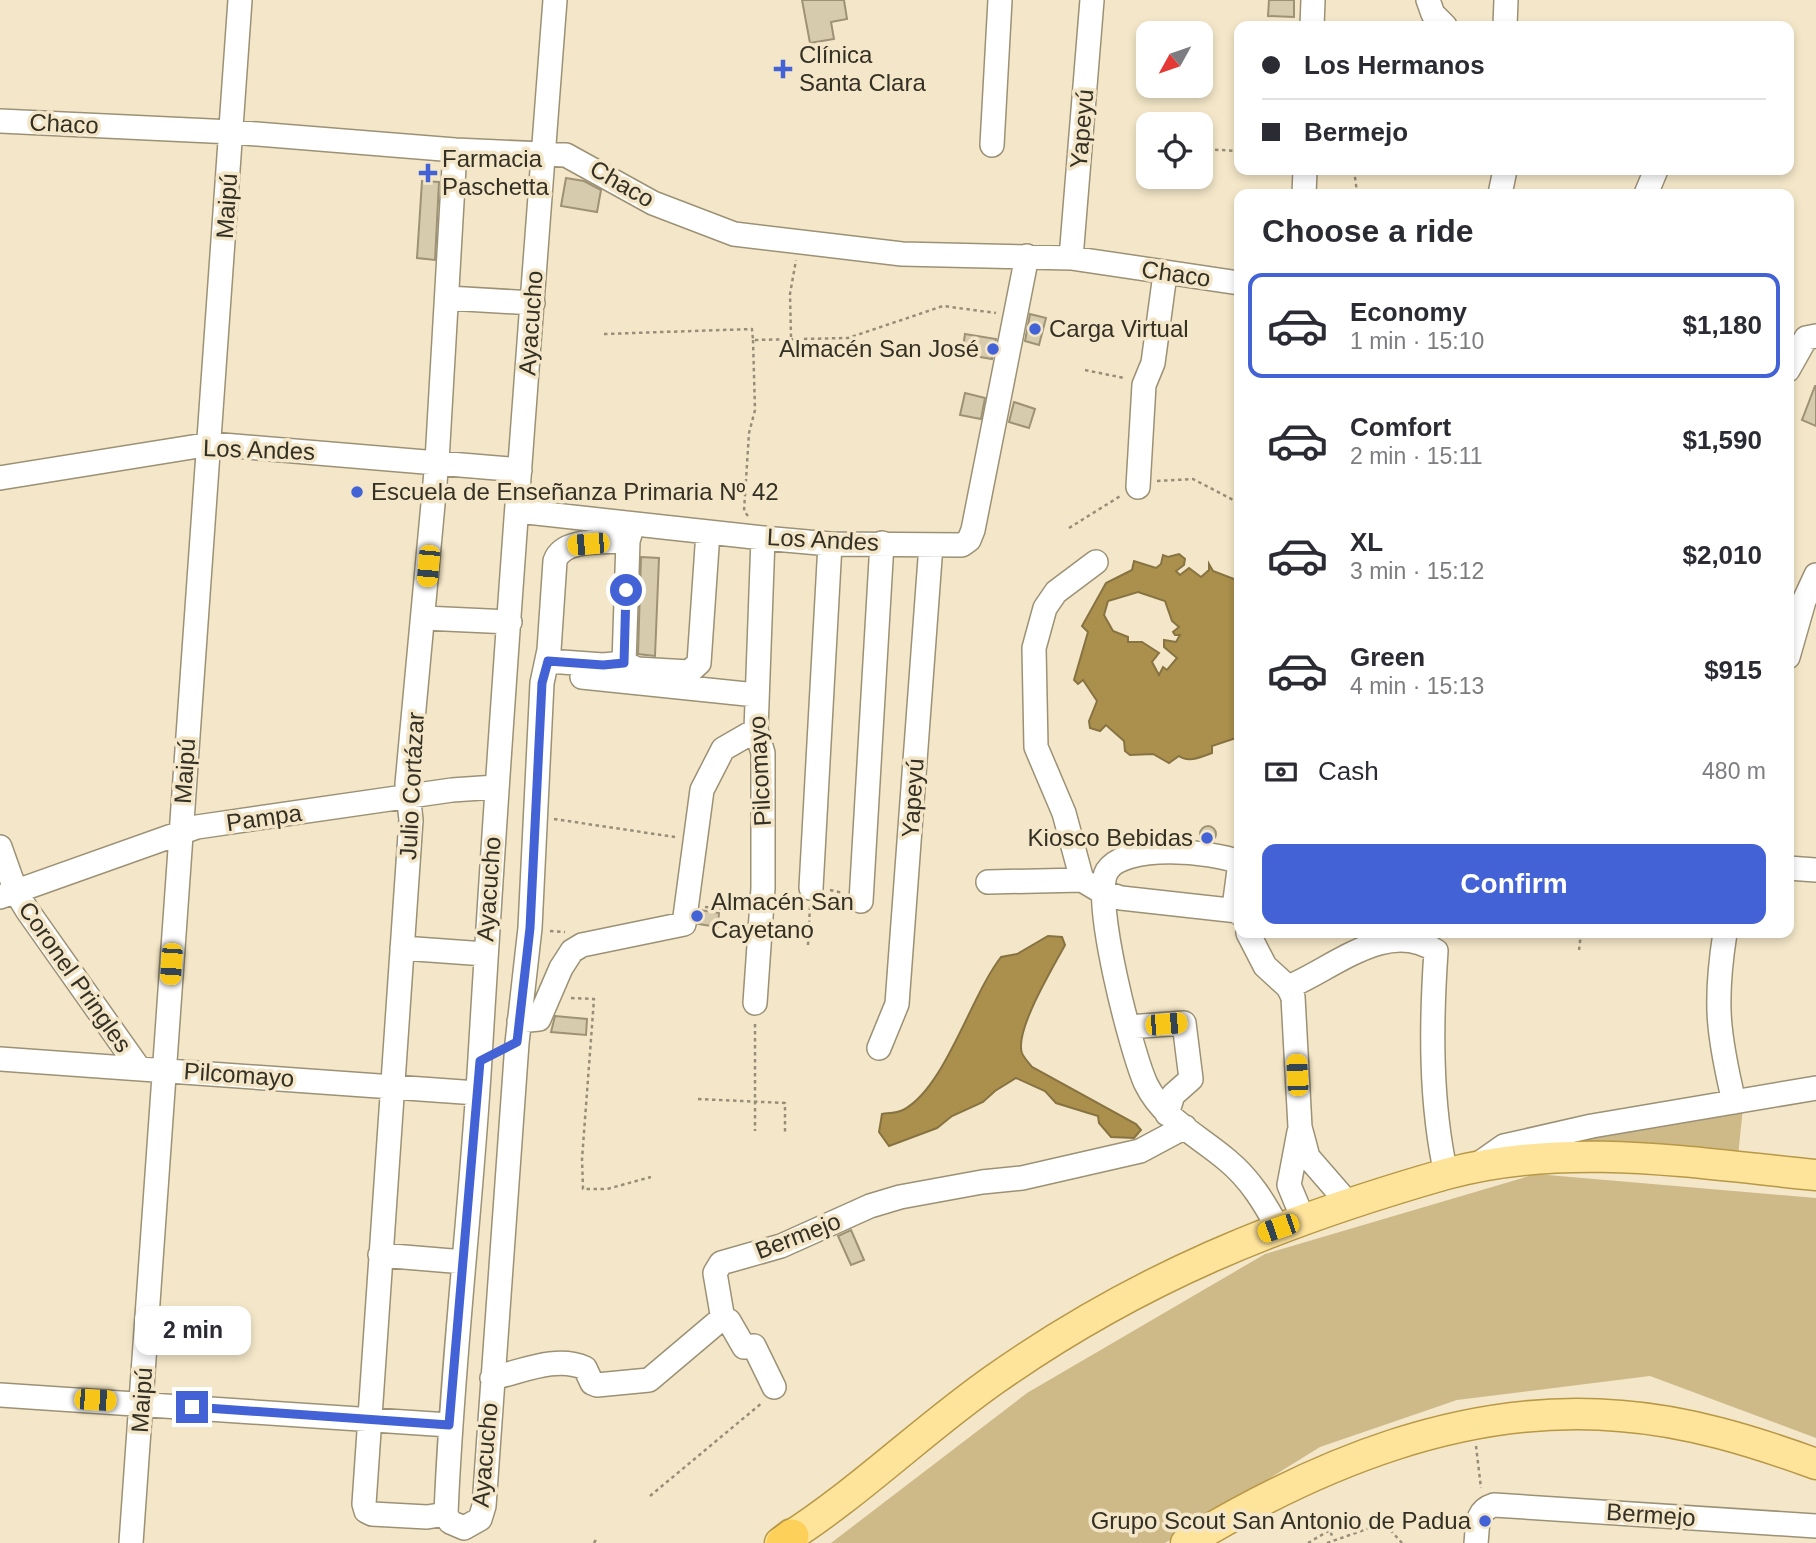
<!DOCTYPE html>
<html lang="en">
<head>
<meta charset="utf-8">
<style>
  :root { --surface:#fff; --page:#f2f2f3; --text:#2b2b33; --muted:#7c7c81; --line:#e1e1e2; --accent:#4362d5 }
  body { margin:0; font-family:Helvetica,sans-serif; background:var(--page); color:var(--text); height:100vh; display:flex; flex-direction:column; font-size:26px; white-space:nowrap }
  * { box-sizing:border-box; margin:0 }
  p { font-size:23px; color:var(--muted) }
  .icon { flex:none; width:38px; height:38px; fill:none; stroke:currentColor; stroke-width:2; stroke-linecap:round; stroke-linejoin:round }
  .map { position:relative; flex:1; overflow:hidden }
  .panel { position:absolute; left:1234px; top:189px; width:560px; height:749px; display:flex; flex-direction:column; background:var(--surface); border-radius:14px; box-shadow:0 4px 10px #0003 }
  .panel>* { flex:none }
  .guide { position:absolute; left:1234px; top:21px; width:560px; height:154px; border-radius:14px; box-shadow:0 4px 10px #0003; display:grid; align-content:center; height:154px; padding:0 28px; background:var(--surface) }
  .needle { width:46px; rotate:230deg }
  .buttons { position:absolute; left:1136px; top:21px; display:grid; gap:14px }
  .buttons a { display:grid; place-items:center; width:77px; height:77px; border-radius:14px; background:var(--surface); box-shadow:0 4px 10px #0003; font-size:35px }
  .end { position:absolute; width:32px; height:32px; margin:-16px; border:9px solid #4362d5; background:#fff; box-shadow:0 0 0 4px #fff }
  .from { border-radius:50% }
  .bubble { position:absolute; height:49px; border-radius:14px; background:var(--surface); box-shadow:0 4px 10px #0003; font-size:23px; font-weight:700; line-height:49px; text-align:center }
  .car { position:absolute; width:21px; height:42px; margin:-21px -10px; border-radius:9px; box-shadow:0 0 5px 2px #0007; background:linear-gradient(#f5c518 24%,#345 0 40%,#f5c518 0 76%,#345 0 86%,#f5c518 0) }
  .guide b { display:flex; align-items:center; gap:24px; height:66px; font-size:26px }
  .guide b+b { border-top:2px solid var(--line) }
  .guide i { width:18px; height:18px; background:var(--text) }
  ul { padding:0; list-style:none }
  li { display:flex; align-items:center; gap:21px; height:105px; margin:0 14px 10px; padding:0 14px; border:4px solid transparent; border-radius:14px }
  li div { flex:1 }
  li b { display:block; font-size:26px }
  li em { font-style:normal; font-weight:700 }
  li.active { border-color:var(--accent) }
  li>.icon { width:63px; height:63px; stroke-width:1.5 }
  h2 { padding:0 28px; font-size:32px; line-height:84px }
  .pay { display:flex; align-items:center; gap:18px; height:77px; padding:0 28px; font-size:26px }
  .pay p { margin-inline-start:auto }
  .primary-button { display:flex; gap:14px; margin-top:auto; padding:14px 28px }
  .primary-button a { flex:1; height:80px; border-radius:14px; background:var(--accent); color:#fff; font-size:28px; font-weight:700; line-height:80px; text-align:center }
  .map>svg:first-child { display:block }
  .green { fill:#ceb988 }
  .water { fill:#ab904d; stroke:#877341; stroke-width:2; fill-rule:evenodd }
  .building { fill:#d7cbad; stroke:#9e9276; stroke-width:2 }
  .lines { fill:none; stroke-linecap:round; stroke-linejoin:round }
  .minor-casing { stroke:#9c9175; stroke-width:26 }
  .major-casing { stroke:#b79846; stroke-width:33 }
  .highway-casing { stroke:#b79846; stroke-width:37 }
  .path { stroke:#978e79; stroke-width:2.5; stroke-dasharray:3.5 3.5; stroke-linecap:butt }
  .minor { stroke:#fff; stroke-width:23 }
  .major { stroke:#fee39b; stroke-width:30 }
  .highway { stroke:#fdd059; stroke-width:33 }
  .route { stroke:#4362d5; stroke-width:9 }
  .poi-dot { fill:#4362d5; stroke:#f4e7c9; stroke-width:2.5 }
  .labels { text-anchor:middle; stroke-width:7; stroke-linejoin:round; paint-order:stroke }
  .poi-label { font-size:24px; fill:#343024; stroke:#f4e7c9; text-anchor:start }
  .street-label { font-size:24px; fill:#343024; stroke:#f4e7c9 }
</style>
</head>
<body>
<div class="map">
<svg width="1816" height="1543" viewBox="0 0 1816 1543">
  <rect width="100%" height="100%" fill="#f4e7c9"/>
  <path class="green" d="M1743,1108L1738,1156L1524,1155L1599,1135Z
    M1536,1174L1816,1198V1438L1650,1376L1457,1400L1320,1447L1165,1543H831L1027,1393L1265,1254Z"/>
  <path class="water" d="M1179,554L1185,559L1184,565L1176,571L1180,575L1189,568L1201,577L1209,570V564L1213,571L1239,581V737L1212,746V753C1201,757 1188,763 1179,756L1169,763L1153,754L1130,755L1125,751L1124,741L1106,725L1100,731L1090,728L1089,721L1097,701L1083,680L1078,684L1074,680L1088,632L1082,626L1106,583L1132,570L1134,561L1156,568L1161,564L1163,555L1168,557ZM1138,592L1165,601L1172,621L1179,627L1173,632L1175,635H1180L1176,642L1164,640V647L1177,658L1167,670L1163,667L1159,675L1152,662L1159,653L1142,642H1128V637L1113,631L1104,615L1108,601Z
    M1048,936L1062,937L1065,945C1054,966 1014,1031 1022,1053C1024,1058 1029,1063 1032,1067L1136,1124L1141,1130L1134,1138L1111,1137L1099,1123L1098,1116L1056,1103L1045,1091L1016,1078L995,1091L983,1102L952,1116L937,1128L889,1146L879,1132L882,1114C889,1113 897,1113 903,1110C945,1088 970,997 1001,957L1017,954Z"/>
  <path class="building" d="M802,0H844L847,19L831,22L834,39L810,43Z
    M1269,0H1294V17L1268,16Z
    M566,178L584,181L601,190L597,212L561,206Z
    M422,181L439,182L435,260L417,258Z
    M1030,314L1046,318L1039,345L1025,341Z
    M965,334L996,339L992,359L962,354Z
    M1815,386H1816V426L1802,420Z
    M965,393L985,398L981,419L960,415Z
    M1014,402L1035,409L1029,428L1009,422Z
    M641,557L659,558L655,656L638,654Z
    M1200 834a8 8 0 1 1 16 0a8 8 0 1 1-16 0Z
    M700,910L719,913L718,927L698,924Z
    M555,1016L587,1019L586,1035L551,1032Z
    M851,1230L864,1260L851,1265L838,1236Z"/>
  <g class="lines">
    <g class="minor-casing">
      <path id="minor" d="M555,0C528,353 501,705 480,1058C471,1210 452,1362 446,1514L450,1522L464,1528L480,1519L484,1506L517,1043L530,928L542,683L549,650L555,561C563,537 606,543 628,541L633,524
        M1428,0L1433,14L1445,26
        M1312,26L1313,0
        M1505,26L1506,0
        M0,121L232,132L455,150L566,155L653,203L734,234L902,254L1071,258L1239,283
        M992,145L1000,0
        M1304,194L1305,170
        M1500,194L1505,170
        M1646,194L1656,170
        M1071,258L1092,0
        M448,298L533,303
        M1788,370L1806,338L1816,336
        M0,478L211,444L520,470
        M1138,487L1144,385L1153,363L1165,274
        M518,511L763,538L830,544L962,545L969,540L973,530L1027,256
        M424,618L510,622
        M1788,657L1804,601L1816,575
        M548,661L603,665L624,663L637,669L689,672L699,663L708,532
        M624,663L628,541
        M582,677L756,695
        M0,847L16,892L27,910L138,1067
        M1239,862C1212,851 1124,843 1107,871C1091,897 1132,1054 1146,1084C1163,1119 1199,1136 1227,1160C1250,1179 1264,1202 1278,1228
        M1788,868L1816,870
        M1239,870L1235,900L1239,913
        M1082,880L1064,813L1036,747L1034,648L1045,608L1056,592L1096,562
        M988,882L1082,880L1102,892L1121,898L1238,911
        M811,888L830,544
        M0,897L197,827L452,790L496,787
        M861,901L882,543
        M1248,933L1265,966L1288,987C1331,970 1388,917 1436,951C1431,1024 1430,1102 1446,1174
        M1725,933C1714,1003 1718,1034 1734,1102
        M402,948L485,954
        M1288,987L1293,997L1300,1127L1308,1157L1348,1203
        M755,1003L763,888V753L756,730L763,538
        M519,1021L539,1019L561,968L572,951L582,945L684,924L702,790L723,749L756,730
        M1128,1027L1184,1023L1191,1079L1173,1095L1167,1114
        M879,1048L897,1004L931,545
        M0,1059L477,1093
        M1299,1132L1289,1185L1303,1219
        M1477,1165L1504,1146L1592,1126L1816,1088
        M380,1255L464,1262
        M720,1320L729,1321L744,1347L754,1346L774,1387
        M492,1378C521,1372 556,1355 585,1368L592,1383L597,1385L649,1380L720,1320L722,1314L715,1273L721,1263L781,1246L870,1206L900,1197L982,1182L1022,1178L1140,1151L1185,1127
        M0,1395L449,1425
        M446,1514L427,1517L372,1514L366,1511L364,1504L411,820L407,784L437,461L455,150
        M131,1543L240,0
        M1476,1543C1478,1526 1475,1511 1494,1505L1816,1526"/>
    </g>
    <g class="major-casing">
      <path id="major" d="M780,1543C856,1496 922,1430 995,1379C1139,1278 1278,1222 1446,1174C1567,1141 1693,1163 1816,1175
        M1186,1543C1317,1464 1465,1402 1621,1416C1688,1421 1753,1441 1816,1464"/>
    </g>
    <g class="highway-casing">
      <path id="highway" d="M783,1543L792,1536"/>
    </g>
    <path class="path" d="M1201,149L1239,151
      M1354,170L1357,192
      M604,334L752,329L753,340L848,338L943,306L996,313
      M791,337L790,294L796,260
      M1085,370L1124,378
      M1157,481L1193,479L1239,503
      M748,516L744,511L749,433L755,410L753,340
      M1069,528L1122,495
      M554,819L675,837
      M830,890L843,893
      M705,907L740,910
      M550,931L565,932
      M808,945L810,906
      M1579,950L1581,933
      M571,998L594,999L582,1159L583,1189H607L651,1177
      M755,1024V1131
      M698,1099L785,1103V1135
      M1476,1446L1481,1488
      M650,1496L763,1402
      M594,1543L597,1538
      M1308,1543L1330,1530L1333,1539
      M1327,1543L1384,1523L1402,1543"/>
    <use href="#minor" class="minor"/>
    <use href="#major" class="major"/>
    <use href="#highway" class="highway"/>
  </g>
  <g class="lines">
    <path class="route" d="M192,1407L449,1425L480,1061L517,1042L530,928L542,683L548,661L603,665L624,663L626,590"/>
  </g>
  <g class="poi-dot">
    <path d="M779.5 58.5h7v7h7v7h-7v7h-7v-7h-7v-7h7z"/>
    <path d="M424.5 162.5h7v7h7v7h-7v7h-7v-7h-7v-7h7z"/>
    <circle cx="1035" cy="329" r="7"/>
    <circle cx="993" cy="349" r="7"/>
    <circle cx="357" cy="492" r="7"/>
    <circle cx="1207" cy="838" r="7"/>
    <circle cx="697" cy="916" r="7"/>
    <circle cx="1485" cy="1521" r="7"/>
  </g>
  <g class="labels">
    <g class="poi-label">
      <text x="799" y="63">Clínica<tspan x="799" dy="28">Santa Clara</tspan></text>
      <text x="442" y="167">Farmacia<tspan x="442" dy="28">Paschetta</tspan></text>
      <text x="1049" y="337">Carga Virtual</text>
      <text x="979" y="357" text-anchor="end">Almacén San José</text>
      <text x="371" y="500">Escuela de Enseñanza Primaria Nº 42</text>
      <text x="1193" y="846" text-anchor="end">Kiosco Bebidas</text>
      <text x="711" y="910">Almacén San<tspan x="711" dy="28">Cayetano</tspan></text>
      <text x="1471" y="1529" text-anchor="end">Grupo Scout San Antonio de Padua</text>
    </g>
    <g class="street-label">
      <text transform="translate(64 124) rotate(3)" y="8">Chaco</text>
      <text transform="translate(1082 129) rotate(-85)" y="8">Yapeyú</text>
      <text transform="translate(622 184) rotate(30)" y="8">Chaco</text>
      <text transform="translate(227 206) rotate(-86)" y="8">Maipú</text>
      <text transform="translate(1176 274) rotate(8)" y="8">Chaco</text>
      <text transform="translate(531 323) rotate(-86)" y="8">Ayacucho</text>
      <text transform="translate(259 450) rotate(2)" y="8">Los Andes</text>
      <text transform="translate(823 540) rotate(3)" y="8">Los Andes</text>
      <text transform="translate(185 771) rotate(-86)" y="8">Maipú</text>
      <text transform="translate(760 771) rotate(-93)" y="8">Pilcomayo</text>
      <text transform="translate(412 786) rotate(-87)" y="8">Julio Cortázar</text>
      <text transform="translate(913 798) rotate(-86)" y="8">Yapeyú</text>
      <text transform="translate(264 818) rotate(-8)" y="8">Pampa</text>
      <text transform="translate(489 889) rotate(-86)" y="8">Ayacucho</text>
      <text transform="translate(75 977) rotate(55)" y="8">Coronel Pringles</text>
      <text transform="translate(239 1075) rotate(4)" y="8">Pilcomayo</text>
      <text transform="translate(798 1236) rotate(-21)" y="8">Bermejo</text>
      <text transform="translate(142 1400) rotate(-86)" y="8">Maipú</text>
      <text transform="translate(485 1455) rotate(-85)" y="8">Ayacucho</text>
      <text transform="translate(1651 1515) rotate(4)" y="8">Bermejo</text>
    </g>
  </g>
</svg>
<div class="buttons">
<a><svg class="needle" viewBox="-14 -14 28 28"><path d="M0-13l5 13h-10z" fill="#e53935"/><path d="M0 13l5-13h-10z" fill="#7c7c81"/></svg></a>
<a><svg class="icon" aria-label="locate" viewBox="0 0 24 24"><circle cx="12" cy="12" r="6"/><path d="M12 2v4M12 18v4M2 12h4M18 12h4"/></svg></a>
</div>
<i class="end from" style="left:626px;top:590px"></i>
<i class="end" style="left:192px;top:1407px"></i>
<div class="bubble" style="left:135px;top:1306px;width:116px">2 min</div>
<i class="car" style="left:588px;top:544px;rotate:265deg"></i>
<i class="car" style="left:428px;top:566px;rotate:185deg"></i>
<i class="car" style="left:171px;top:964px;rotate:184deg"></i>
<i class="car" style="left:1166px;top:1024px;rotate:85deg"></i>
<i class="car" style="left:1297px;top:1075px;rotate:357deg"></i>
<i class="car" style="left:1278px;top:1228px;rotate:251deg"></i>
<i class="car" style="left:95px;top:1400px;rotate:93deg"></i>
<div class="guide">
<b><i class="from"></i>Los Hermanos</b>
<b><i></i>Bermejo</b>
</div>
<section class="panel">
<h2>Choose a ride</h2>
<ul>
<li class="active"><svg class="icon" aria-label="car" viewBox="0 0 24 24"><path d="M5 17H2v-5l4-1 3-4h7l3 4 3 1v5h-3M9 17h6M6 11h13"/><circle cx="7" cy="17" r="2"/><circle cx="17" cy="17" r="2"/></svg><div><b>Economy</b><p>1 min · 15:10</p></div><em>$1,180</em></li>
<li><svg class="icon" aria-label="car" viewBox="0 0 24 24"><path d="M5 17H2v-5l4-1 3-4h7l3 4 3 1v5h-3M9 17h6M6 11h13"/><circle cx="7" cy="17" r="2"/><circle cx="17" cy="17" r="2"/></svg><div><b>Comfort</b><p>2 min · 15:11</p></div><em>$1,590</em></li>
<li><svg class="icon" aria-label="car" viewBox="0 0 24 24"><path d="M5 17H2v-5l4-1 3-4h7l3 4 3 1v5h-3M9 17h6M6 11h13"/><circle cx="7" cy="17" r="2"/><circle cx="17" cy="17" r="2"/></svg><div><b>XL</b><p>3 min · 15:12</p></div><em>$2,010</em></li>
<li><svg class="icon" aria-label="car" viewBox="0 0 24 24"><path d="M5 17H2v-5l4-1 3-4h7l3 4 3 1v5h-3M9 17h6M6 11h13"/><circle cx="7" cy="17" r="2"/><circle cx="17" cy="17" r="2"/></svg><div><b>Green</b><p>4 min · 15:13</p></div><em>$915</em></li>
</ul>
<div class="pay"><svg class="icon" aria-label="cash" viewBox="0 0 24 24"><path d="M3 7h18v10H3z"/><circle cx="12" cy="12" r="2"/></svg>Cash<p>480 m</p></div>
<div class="primary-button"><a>Confirm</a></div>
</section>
</div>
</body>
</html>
